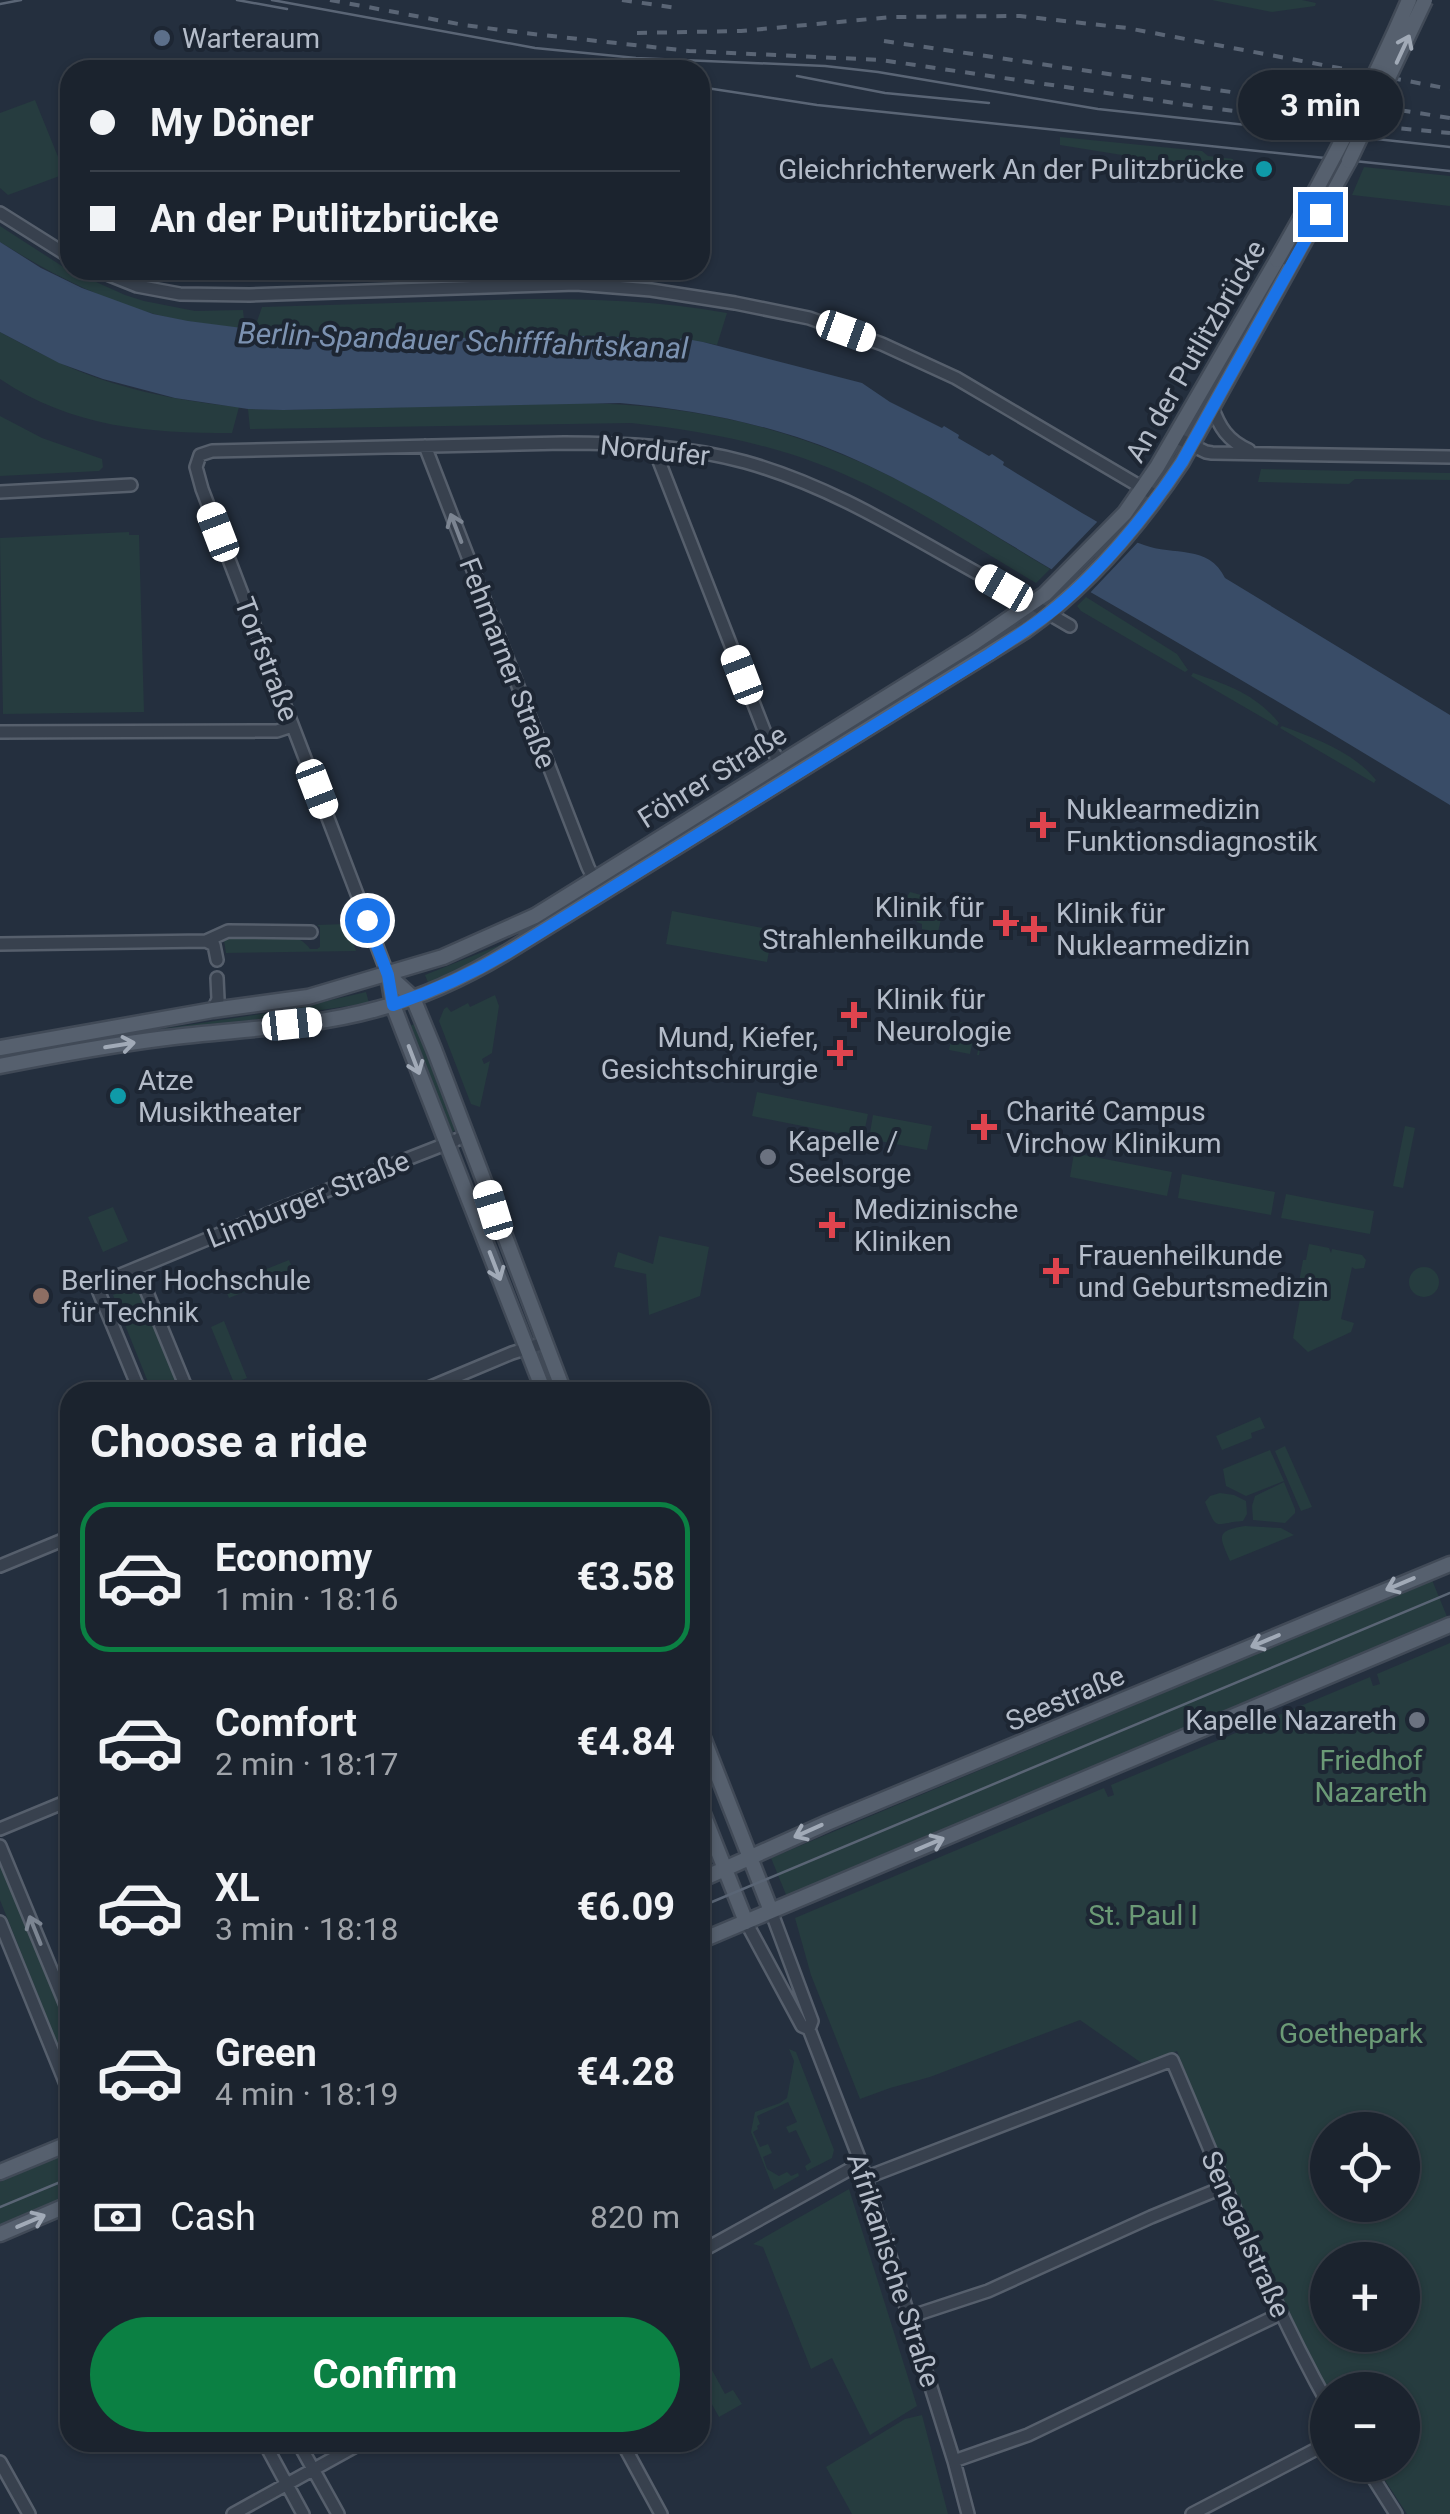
<!DOCTYPE html>
<html lang="en">
<head>
<meta charset="utf-8">
<style>
  :root { --surface:#1b232e; --page:#242b36; --text:#f1f3f6; --muted:#a0a4aa; --line:#39404a; --accent:#0b8043 }
  body { margin:0; font-family:Roboto,sans-serif; background:var(--page); color:var(--text); height:100vh; display:flex; flex-direction:column; font-size:38px; white-space:nowrap }
  * { box-sizing:border-box; margin:0 }
  p { font-size:32px; color:var(--muted) }
  .icon { flex:none; width:55px; height:55px; fill:none; stroke:currentColor; stroke-width:2; stroke-linecap:round; stroke-linejoin:round }
  .map { position:relative; flex:1; overflow:hidden }
  .sheet { position:absolute; left:60px; top:1382px; width:650px; height:1070px; display:flex; flex-direction:column; background:var(--surface); border-radius:30px; box-shadow:0 2px 8px #0004,0 0 0 2px var(--line) }
  .sheet>* { flex:none }
  .guide { position:absolute; left:60px; top:60px; width:650px; height:220px; border-radius:30px; box-shadow:0 2px 8px #0004,0 0 0 2px var(--line); display:grid; align-content:center; height:220px; padding:0 30px; background:var(--surface) }
  .buttons { position:absolute; left:1310px; top:2112px; display:grid; gap:20px }
  .buttons a { display:grid; place-items:center; width:110px; height:110px; border-radius:50%; background:var(--surface); box-shadow:0 2px 8px #0004,0 0 0 2px var(--line); font-size:50px }
  .end { position:absolute; width:45px; height:45px; margin:-22px; border:12px solid #1a73e8; background:#fff; box-shadow:0 0 0 5px #fff }
  .from { border-radius:50% }
  .bubble { position:absolute; height:70px; border-radius:35px; background:var(--surface); box-shadow:0 2px 8px #0004,0 0 0 2px var(--line); font-size:32px; font-weight:700; line-height:70px; text-align:center }
  .car { position:absolute; width:30px; height:60px; margin:-30px -15px; border-radius:12px; box-shadow:0 0 8px 2px #0007; background:linear-gradient(#fff 24%,#345 0 40%,#fff 0 76%,#345 0 86%,#fff 0) }
  .guide b { display:flex; align-items:center; gap:35px; height:95px; font-size:38px }
  .guide b+b { border-top:2px solid var(--line) }
  .guide i { width:25px; height:25px; background:var(--text) }
  ul { padding:0; list-style:none }
  li { display:flex; align-items:center; gap:30px; height:150px; margin:0 20px 15px; padding:0 10px; border:5px solid transparent; border-radius:30px }
  li div { flex:1 }
  li b { display:block; font-size:38px }
  li em { font-style:normal; font-weight:700 }
  li.selected { border-color:var(--accent) }
  li>.icon { width:90px; height:90px; stroke-width:1.5 }
  h2 { padding:0 30px; font-size:45px; line-height:120px }
  .pay { display:flex; align-items:center; gap:25px; height:110px; padding:0 30px; font-size:38px }
  .pay p { margin-inline-start:auto }
  .button { display:flex; gap:20px; margin-top:auto; padding:20px 30px }
  .button a { flex:1; height:115px; border-radius:60px; background:var(--accent); color:#fff; font-size:40px; font-weight:700; line-height:115px; text-align:center }
  .map>svg:first-child { display:block }
  .green { fill:#263c3f; fill-rule:evenodd }
  .water { fill:#394c67 }
  .pier { fill:#242f3e }
  .lines { fill:none; stroke-linecap:round; stroke-linejoin:round }
  .minor-casing { stroke:#565f6c; stroke-width:16 }
  .major-casing { stroke:#414a57; stroke-width:19 }
  .minor { stroke:#38414e; stroke-width:11 }
  .major { stroke:#56606e; stroke-width:14 }
  .tram { stroke:#5a6575; stroke-width:2.5 }
  .rail { stroke:#5a6575; stroke-width:4; stroke-dasharray:10 10; stroke-linecap:butt }
  .major-bridge-casing { stroke:#414a57; stroke-width:19; stroke-linecap:butt }
  .major-bridge { stroke:#56606e; stroke-width:14 }
  .oneway { stroke:#a1aab7 }
  .oneway2 { stroke:#7c8592 }
  .route { stroke:#1a73e8; stroke-width:12 }
  .service-dot { fill:#5c6f8a; stroke:#1d2633; stroke-width:4 }
  .culture-dot { fill:#0f9aa8; stroke:#1d2633; stroke-width:4 }
  .health-dot { fill:#e0444e; stroke:#1d2633; stroke-width:4 }
  .worship-dot { fill:#6b7280; stroke:#1d2633; stroke-width:4 }
  .education-dot { fill:#8d6e63; stroke:#1d2633; stroke-width:4 }
  .labels { text-anchor:middle; stroke-width:8; stroke-linejoin:round; paint-order:stroke }
  .poi-label { font-size:28px; fill:#b4bcc9; stroke:#1d2633; text-anchor:start }
  .street-label { font-size:28px; fill:#b4bcc9; stroke:#1d2633 }
  .park-label { font-size:28px; fill:#6b9a76; stroke:#1d2633 }
  .water-label { font-size:30px; font-style:italic; fill:#7c92b1; stroke:#1d2633 }
</style>
</head>
<body>
<div class="map">
<svg width="1450" height="2514" viewBox="0 0 1450 2514">
  <rect width="100%" height="100%" fill="#242f3e"/>
  <path class="green" d="M1212,0H1302L1316,3L1315,6L1272,12Z
    M35,100L65,174L8,195L0,188V113Z
    M1060,137L1202,151L1208,156L1233,159L1230,178L1122,155L1060,145Z
    M1364,167L1450,176V206L1352,195Z
    M0,226L65,268L125,295L144,301L195,311L243,310L245,329C215,325 184,322 154,314C99,299 48,272 0,242Z
    M528,299C595,299 661,301 727,313L717,345L703,342L602,336L364,339L304,336L254,330L262,307Z
    M0,332C19,342 37,352 56,361C112,388 177,401 239,407L232,433C148,433 73,428 0,379Z
    M570,403C668,403 758,419 848,457C917,485 986,531 1050,569L1036,583C966,542 896,493 819,464C758,441 696,430 631,423L250,429L248,409L283,410Z
    M0,416L42,438L102,459L103,467L99,471L0,476Z
    M1261,469L1450,473V480L1355,479L1349,484L1258,482Z
    M129,532V535H139L144,712L3,714L0,538Z
    M1086,597L1177,654L1188,670L1185,672L1081,611L1077,606Z
    M1193,673C1226,684 1257,695 1279,723L1277,726L1191,676Z
    M1282,726C1316,739 1352,751 1376,780L1374,783L1280,728Z
    M609,879L610,881L487,956L429,985L425,975L505,943Z
    M910,892L921,895L920,904L925,911L941,919L938,932L922,929V924L917,922L914,915L880,901L879,895L905,900Z
    M672,911L773,930L767,962L666,944Z
    M347,924L356,951L226,953L224,940L226,937C251,936 295,926 310,949H317L320,947V927L317,925Z
    M366,992L369,1003L27,1053V1049L288,1010Z
    M495,995L499,1006L492,1053L482,1059L484,1064L490,1061L480,1107L471,1104L439,1021L444,1009L447,1007L451,1012L468,1003L470,1007Z
    M955,1021L984,1027L979,1055H977L980,1042L973,1040L970,1054L949,1050Z
    M415,1024L458,1129L448,1134L406,1027Z
    M757,1092L868,1114L863,1138L752,1116Z
    M873,1115L932,1126L927,1150L869,1139Z
    M1405,1126L1415,1128L1403,1188L1393,1186Z
    M1074,1153L1172,1172L1167,1196L1070,1177Z
    M1182,1174L1275,1192L1271,1215L1178,1198Z
    M1286,1194L1374,1211L1370,1234L1281,1218Z
    M113,1207L128,1241L103,1252L88,1217Z
    M659,1236L709,1247L700,1296L649,1315L646,1274L614,1267L618,1252L653,1264Z
    M1309,1244L1329,1248L1331,1253L1332,1249L1362,1255L1366,1260L1364,1268L1355,1269L1352,1267L1341,1319L1354,1323L1351,1332L1308,1352L1293,1338L1300,1299L1296,1298L1303,1260H1306Z
    M289,1260L294,1272L229,1298L224,1286Z
    M1409 1282a15 15 0 1 1 30 0a15 15 0 1 1-30 0Z
    M137,1285L181,1392H152L113,1295Z
    M224,1321L247,1378L234,1383L211,1327Z
    M1260,1417L1265,1428L1251,1433L1252,1438L1222,1450L1216,1436Z
    M1285,1446L1312,1507L1301,1511L1275,1451Z
    M1270,1450L1284,1481L1246,1496L1226,1486L1223,1469Z
    M1284,1482L1295,1509V1513L1285,1523L1253,1520L1252,1506L1255,1496Z
    M1220,1493L1234,1495L1246,1501L1247,1514L1243,1521C1214,1523 1218,1533 1205,1502L1210,1496Z
    M1245,1526L1281,1528L1294,1535L1230,1561C1220,1537 1214,1531 1245,1526Z
    M1432,1580L1448,1619L787,1897L771,1858Z
    M1450,1643V2514H1407L1375,2465H1402V2390H1328L1287,2312L1229,2181L1177,2051L1143,2064L1080,2020L930,2077L890,2088L860,2099L811,1975L795,1918L1104,1788L1108,1797L1114,1795L1111,1785L1370,1677L1373,1686L1380,1684L1377,1674ZM1328,2130H1402V2205H1328ZM1328,2260H1402V2335H1328Z
    M0,1862L70,2034V2075L0,1900Z
    M789,2049L796,2052L834,2150L832,2158L807,2171L805,2166L811,2162L796,2130L789,2133L786,2127L797,2122L788,2102L757,2116L760,2124L757,2126L758,2129L753,2132L760,2147L768,2144L772,2153L763,2157L767,2169L779,2176L787,2172L791,2176L798,2173L799,2176L774,2190L751,2132L755,2112L780,2103L787,2098L794,2061Z
    M70,2152V2197L0,2225V2182Z
    M849,2189L917,2406L870,2435L832,2358L811,2369L763,2247L753,2244Z
    M706,2359L725,2394L733,2390L742,2404L719,2417L700,2383V2362Z
    M922,2415L948,2514H852L826,2467L905,2419Z"/>
  <path class="water" d="M0,242L41,268L82,288L153,314L188,321L304,336L364,339L602,336L678,342L681,338L703,342L862,383L890,402L942,428L944,426L959,435L958,438L989,456L992,454L1004,462L1003,465C1029,481 1056,497 1082,513C1102,524 1122,538 1144,545C1173,556 1209,544 1225,578L1450,715V805C1331,733 1212,662 1092,593C1013,548 937,496 854,459C780,426 700,410 620,403L283,410L248,409L175,398L103,379L59,363L0,332Z"/>
  <path class="pier" d="M1100,519L1141,539L1087,596L1048,573Z"/>
  <g class="lines">
    <g class="minor-casing">
      <path id="minor" d="M0,213L70,257
        M97,270L137,286L180,294L250,295L576,284L651,290L735,303L809,318L882,344L956,378L1158,497
        M1212,406C1219,427 1228,441 1249,450
        M1175,437L1206,452L1212,453L1450,457
        M425,446L588,867L594,879
        M660,448L659,461L771,748L780,763
        M0,492L131,485
        M0,732L277,731L292,726
        M206,941L214,945L217,960
        M0,944L206,941L228,931L311,932
        M388,975L202,489L196,467L200,455L212,451L564,443C624,443 686,446 745,462C817,482 880,518 945,555C986,578 1029,602 1070,626
        M213,1010L218,999L217,978
        M137,1268L188,1392
        M140,1392L96,1285L285,1207L466,1136
        M419,1392L512,1353L544,1343
        M0,1566L70,1537
        M0,1829L70,1800
        M0,1846L70,2015
        M771,1911L812,2021L809,2029L861,2163L954,2461L968,2514
        M0,1922L70,2094
        M746,1922L802,2026L809,2029
        M865,2178L1172,2060C1222,2176 1266,2293 1328,2404
        M700,2252L861,2163
        M909,2317L988,2291L1151,2217L1224,2187
        M264,2442L303,2514
        M298,2442L338,2514
        M622,2442L661,2514
        M954,2461L1028,2435L1280,2314
        M0,2462L29,2514
        M1365,2465L1396,2514
        M233,2514L363,2442
        M1192,2514L1328,2443"/>
    </g>
    <g class="major-casing">
      <path id="major" d="M388,975L413,998L434,1049L564,1392
        M388,975L393,1005L403,1031L544,1392
        M0,1048L213,1010L308,997L443,957L535,916L975,642L1045,594L1125,513L1157,467L1277,260
        M0,1066C55,1055 110,1045 166,1038C236,1029 309,1028 377,1009C424,997 468,976 509,951L1025,631C1087,587 1140,525 1182,462L1349,161
        M700,1730L771,1911
        M700,1806L746,1922
        M700,1880L827,1823L1450,1564
        M700,1941L1450,1625
        M0,2172L70,2143
        M0,2234L70,2204"/>
    </g>
    <use href="#minor" class="minor"/>
    <use href="#major" class="major"/>
    <path class="tram" d="M237,0L287,9
      M272,0L535,48L636,58L825,66L878,72L1098,109L1450,147
      M0,4L21,0
      M797,76L885,93L989,103
      M700,87L817,105L1450,171
      M700,1907L1450,1593
      M0,2207L70,2178"/>
    <path class="rail" d="M330,0L464,25L524,33L689,51L881,60L1202,107L1300,119L1450,133
      M622,0L677,8
      M637,33L741,31L892,17L1020,16L1127,28L1450,89
      M884,41L1374,113
      M1361,104L1450,118"/>
    <g class="major-bridge-casing">
      <path id="major-bridge" d="M1349,161L1425,0
        M1277,260C1325,176 1371,89 1409,0"/>
    </g>
    <use href="#major-bridge" class="major-bridge"/>
  </g>
  <defs><path id="oneway-shaft" d="M-6 0H5M1.5-3L5.5 0L1.5 3" fill="none" stroke-width="1.6" stroke-linecap="round" stroke-linejoin="round" transform="scale(2.5)"/></defs>
  <g class="oneway">
    <use href="#oneway-shaft" transform="translate(1403 49) rotate(-65)"/>
    <use href="#oneway-shaft" transform="translate(120 1045) rotate(-9)"/>
    <use href="#oneway-shaft" transform="translate(414 1060) rotate(69)"/>
    <use href="#oneway-shaft" transform="translate(495 1266) rotate(69)"/>
    <use href="#oneway-shaft" transform="translate(1400 1584) rotate(157)"/>
    <use href="#oneway-shaft" transform="translate(1265 1641) rotate(157)"/>
    <use href="#oneway-shaft" transform="translate(808 1831) rotate(156)"/>
    <use href="#oneway-shaft" transform="translate(930 1844) rotate(-23)"/>
    <use href="#oneway-shaft" transform="translate(31 2221) rotate(-23)"/>
  </g>
  <g class="oneway2">
    <use href="#oneway-shaft" transform="translate(456 528) rotate(-111)"/>
    <use href="#oneway-shaft" transform="translate(35 1930) rotate(-112)"/>
  </g>
  <g class="lines">
    <path class="route" d="M367,920L388,975L393,1005C434,991 472,974 510,951L990,654C1009,641 1029,629 1048,614C1098,575 1147,515 1182,462L1320,214"/>
  </g>
  <circle class="service-dot" cx="162" cy="38" r="10"/>
  <g class="culture-dot">
    <circle cx="1264" cy="169" r="10"/>
    <circle cx="118" cy="1096" r="10"/>
  </g>
  <g class="health-dot">
    <path d="M1038 810h10v10h10v10h-10v10h-10v-10h-10v-10h10z"/>
    <path d="M1001 908h10v10h10v10h-10v10h-10v-10h-10v-10h10z"/>
    <path d="M1029 914h10v10h10v10h-10v10h-10v-10h-10v-10h10z"/>
    <path d="M849 1000h10v10h10v10h-10v10h-10v-10h-10v-10h10z"/>
    <path d="M835 1038h10v10h10v10h-10v10h-10v-10h-10v-10h10z"/>
    <path d="M979 1112h10v10h10v10h-10v10h-10v-10h-10v-10h10z"/>
    <path d="M827 1210h10v10h10v10h-10v10h-10v-10h-10v-10h10z"/>
    <path d="M1051 1256h10v10h10v10h-10v10h-10v-10h-10v-10h10z"/>
  </g>
  <g class="worship-dot">
    <circle cx="768" cy="1157" r="10"/>
    <circle cx="1417" cy="1720" r="10"/>
  </g>
  <circle class="education-dot" cx="41" cy="1296" r="10"/>
  <g class="labels">
    <g class="poi-label">
      <text x="182" y="48">Warteraum</text>
      <text x="1244" y="179" text-anchor="end">Gleichrichterwerk An der Pulitzbrücke</text>
      <text x="1066" y="819">Nuklearmedizin<tspan x="1066" dy="32">Funktionsdiagnostik</tspan></text>
      <text x="984" y="917" text-anchor="end">Klinik für<tspan x="984" dy="32">Strahlenheilkunde</tspan></text>
      <text x="1056" y="923">Klinik für<tspan x="1056" dy="32">Nuklearmedizin</tspan></text>
      <text x="876" y="1009">Klinik für<tspan x="876" dy="32">Neurologie</tspan></text>
      <text x="818" y="1047" text-anchor="end">Mund, Kiefer,<tspan x="818" dy="32">Gesichtschirurgie</tspan></text>
      <text x="138" y="1090">Atze<tspan x="138" dy="32">Musiktheater</tspan></text>
      <text x="1006" y="1121">Charité Campus<tspan x="1006" dy="32">Virchow Klinikum</tspan></text>
      <text x="788" y="1151">Kapelle /<tspan x="788" dy="32">Seelsorge</tspan></text>
      <text x="854" y="1219">Medizinische<tspan x="854" dy="32">Kliniken</tspan></text>
      <text x="1078" y="1265">Frauenheilkunde<tspan x="1078" dy="32">und Geburtsmedizin</tspan></text>
      <text x="61" y="1290">Berliner Hochschule<tspan x="61" dy="32">für Technik</tspan></text>
      <text x="1397" y="1730" text-anchor="end">Kapelle Nazareth</text>
    </g>
    <g class="street-label">
      <text transform="translate(1195 351) rotate(-60)" y="10">An der Putlitzbrücke</text>
      <text transform="translate(655 450) rotate(6)" y="10">Nordufer</text>
      <text transform="translate(267 659) rotate(69)" y="10">Torfstraße</text>
      <text transform="translate(508 663) rotate(69)" y="10">Fehmarner Straße</text>
      <text transform="translate(712 776) rotate(-32)" y="10">Föhrer Straße</text>
      <text transform="translate(308 1199) rotate(-22)" y="10">Limburger Straße</text>
      <text transform="translate(1065 1698) rotate(-23)" y="10">Seestraße</text>
      <text transform="translate(1246 2234) rotate(66)" y="10">Senegalstraße</text>
      <text transform="translate(894 2270) rotate(72)" y="10">Afrikanische Straße</text>
    </g>
    <g class="park-label">
      <text x="1371" y="1770">Friedhof<tspan x="1371" dy="32">Nazareth</tspan></text>
      <text x="1143" y="1925">St. Paul I</text>
      <text x="1351" y="2043">Goethepark</text>
    </g>
    <g class="water-label">
      <text transform="translate(463 341) rotate(2)" y="10">Berlin-Spandauer Schifffahrtskanal</text>
    </g>
  </g>
</svg>
<div class="buttons">
<a><svg class="icon" aria-label="locate" viewBox="0 0 24 24"><circle cx="12" cy="12" r="6"/><path d="M12 2v4M12 18v4M2 12h4M18 12h4"/></svg></a>
<a>+</a>
<a>−</a>
</div>
<i class="end from" style="left:367px;top:920px"></i>
<i class="end" style="left:1320px;top:214px"></i>
<div class="bubble" style="left:1238px;top:70px;width:165px">3 min</div>
<i class="car" style="left:846px;top:331px;rotate:110deg"></i>
<i class="car" style="left:218px;top:532px;rotate:339deg"></i>
<i class="car" style="left:1004px;top:588px;rotate:300deg"></i>
<i class="car" style="left:742px;top:675px;rotate:339deg"></i>
<i class="car" style="left:317px;top:789px;rotate:159deg"></i>
<i class="car" style="left:292px;top:1024px;rotate:84deg"></i>
<i class="car" style="left:493px;top:1210px;rotate:343deg"></i>
<div class="guide">
<b><i class="from"></i>My Döner</b>
<b><i></i>An der Putlitzbrücke</b>
</div>
<section class="sheet">
<h2>Choose a ride</h2>
<ul>
<li class="selected"><svg class="icon" aria-label="car" viewBox="0 0 24 24"><path d="M5 17H2v-5l4-1 3-4h7l3 4 3 1v5h-3M9 17h6M6 11h13"/><circle cx="7" cy="17" r="2"/><circle cx="17" cy="17" r="2"/></svg><div><b>Economy</b><p>1 min · 18:16</p></div><em>€3.58</em></li>
<li><svg class="icon" aria-label="car" viewBox="0 0 24 24"><path d="M5 17H2v-5l4-1 3-4h7l3 4 3 1v5h-3M9 17h6M6 11h13"/><circle cx="7" cy="17" r="2"/><circle cx="17" cy="17" r="2"/></svg><div><b>Comfort</b><p>2 min · 18:17</p></div><em>€4.84</em></li>
<li><svg class="icon" aria-label="car" viewBox="0 0 24 24"><path d="M5 17H2v-5l4-1 3-4h7l3 4 3 1v5h-3M9 17h6M6 11h13"/><circle cx="7" cy="17" r="2"/><circle cx="17" cy="17" r="2"/></svg><div><b>XL</b><p>3 min · 18:18</p></div><em>€6.09</em></li>
<li><svg class="icon" aria-label="car" viewBox="0 0 24 24"><path d="M5 17H2v-5l4-1 3-4h7l3 4 3 1v5h-3M9 17h6M6 11h13"/><circle cx="7" cy="17" r="2"/><circle cx="17" cy="17" r="2"/></svg><div><b>Green</b><p>4 min · 18:19</p></div><em>€4.28</em></li>
</ul>
<div class="pay"><svg class="icon" aria-label="cash" viewBox="0 0 24 24"><path d="M3 7h18v10H3z"/><circle cx="12" cy="12" r="2"/></svg>Cash<p>820 m</p></div>
<div class="button"><a>Confirm</a></div>
</section>
</div>
</body>
</html>
